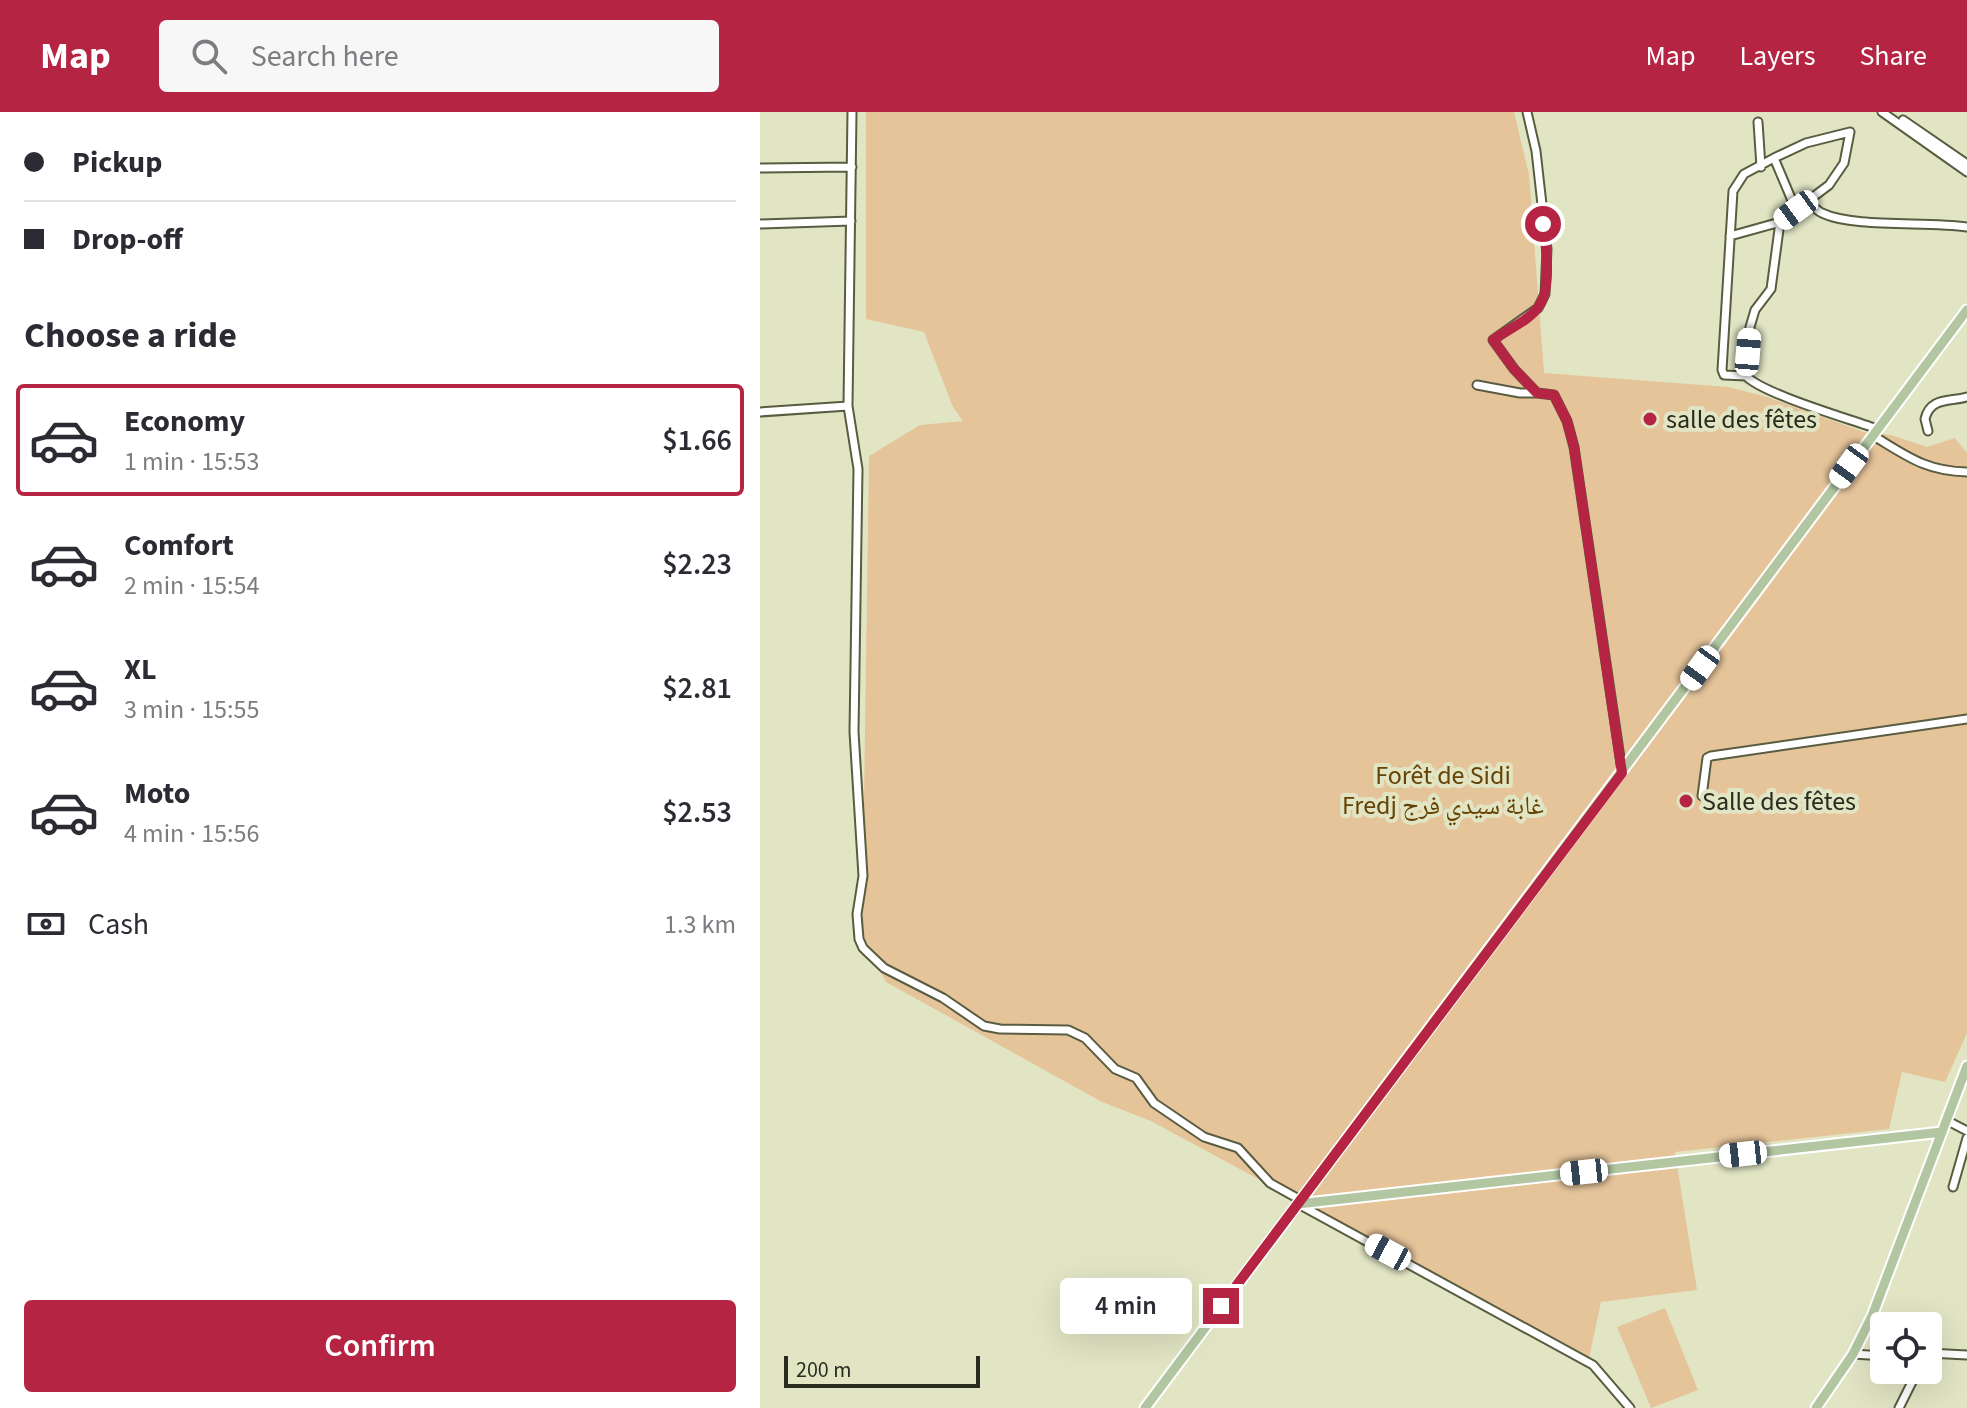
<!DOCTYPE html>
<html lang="en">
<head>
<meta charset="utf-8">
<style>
  :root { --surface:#fff; --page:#f7f7f7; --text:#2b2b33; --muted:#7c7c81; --line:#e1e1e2; --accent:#b62444 }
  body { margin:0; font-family:"Source Sans 3","Noto Naskh Arabic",sans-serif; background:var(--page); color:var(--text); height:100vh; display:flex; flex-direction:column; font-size:30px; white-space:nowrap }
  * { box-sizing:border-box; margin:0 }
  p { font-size:26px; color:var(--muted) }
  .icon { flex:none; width:44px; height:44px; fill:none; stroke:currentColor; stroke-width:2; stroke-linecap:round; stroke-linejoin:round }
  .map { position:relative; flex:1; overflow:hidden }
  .drawer { display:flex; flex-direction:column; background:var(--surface); width:760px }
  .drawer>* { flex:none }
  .guide { display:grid; align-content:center; height:176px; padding:0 24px; background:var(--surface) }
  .tools { position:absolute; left:1110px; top:1200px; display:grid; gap:16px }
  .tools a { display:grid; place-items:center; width:72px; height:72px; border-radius:8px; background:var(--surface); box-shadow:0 8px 32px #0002; font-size:40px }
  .scale { position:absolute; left:24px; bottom:20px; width:196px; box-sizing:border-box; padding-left:8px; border:4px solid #2a2b1f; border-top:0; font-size:22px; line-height:28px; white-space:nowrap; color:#2a2b1f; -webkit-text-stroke:6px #e1e5c4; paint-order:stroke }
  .end { position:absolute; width:36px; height:36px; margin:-18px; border:10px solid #b62444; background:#fff; box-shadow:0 0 0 4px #fff }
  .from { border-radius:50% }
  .bubble { position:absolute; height:56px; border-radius:8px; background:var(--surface); box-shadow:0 8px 32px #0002; font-size:26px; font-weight:600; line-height:56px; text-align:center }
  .car { position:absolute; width:24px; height:48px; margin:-24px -12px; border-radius:10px; box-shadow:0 0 6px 2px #0007; background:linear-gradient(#fff 24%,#345 0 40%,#fff 0 76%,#345 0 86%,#fff 0) }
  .guide b { display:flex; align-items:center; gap:28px; height:76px; font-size:30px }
  .guide b+b { border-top:2px solid var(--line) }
  .guide i { width:20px; height:20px; background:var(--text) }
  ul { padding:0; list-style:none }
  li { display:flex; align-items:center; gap:24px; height:112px; margin:0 16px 12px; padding:0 8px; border:4px solid transparent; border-radius:8px }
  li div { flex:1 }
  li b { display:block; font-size:30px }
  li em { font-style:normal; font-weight:600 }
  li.selected { border-color:var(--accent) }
  li>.icon { width:72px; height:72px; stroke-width:1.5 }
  h2 { padding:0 24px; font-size:36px; line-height:96px }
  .pay { display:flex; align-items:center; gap:20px; height:88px; padding:0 24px; font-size:30px }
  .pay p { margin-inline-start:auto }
  .primary-button { display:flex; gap:16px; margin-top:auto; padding:16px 24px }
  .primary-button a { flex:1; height:92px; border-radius:8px; background:var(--accent); color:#fff; font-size:32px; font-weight:600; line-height:92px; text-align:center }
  header { display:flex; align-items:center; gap:48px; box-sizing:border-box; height:112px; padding:0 40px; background:var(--accent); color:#fff }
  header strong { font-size:38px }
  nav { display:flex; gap:44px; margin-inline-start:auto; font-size:28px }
  .search { width:560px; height:72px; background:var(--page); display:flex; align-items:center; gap:20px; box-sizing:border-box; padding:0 28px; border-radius:8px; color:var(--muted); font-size:30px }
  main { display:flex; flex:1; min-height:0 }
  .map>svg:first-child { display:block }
  .green { fill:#e5c49a }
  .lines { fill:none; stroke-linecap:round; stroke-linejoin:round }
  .minor-casing { stroke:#595c40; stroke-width:11 }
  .major-casing { stroke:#fff; stroke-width:13 }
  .minor { stroke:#fff; stroke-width:7 }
  .major { stroke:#b2c7a1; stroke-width:9 }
  .route { stroke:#b62444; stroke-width:10 }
  .poi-dot { fill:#b62444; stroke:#e1e5c4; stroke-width:3 }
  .labels { text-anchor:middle; stroke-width:8; stroke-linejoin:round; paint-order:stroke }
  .poi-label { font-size:26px; fill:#2a2b1f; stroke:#e1e5c4; text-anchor:start }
  .park-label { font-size:26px; fill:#664304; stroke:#e1e5c4 }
</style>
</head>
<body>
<header>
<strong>Map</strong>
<div class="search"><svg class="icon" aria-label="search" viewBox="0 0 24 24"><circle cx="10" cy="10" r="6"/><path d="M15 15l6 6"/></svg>Search here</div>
<nav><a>Map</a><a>Layers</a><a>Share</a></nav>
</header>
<main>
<section class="drawer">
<div class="guide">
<b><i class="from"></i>Pickup</b>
<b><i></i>Drop-off</b>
</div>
<h2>Choose a ride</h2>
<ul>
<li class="selected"><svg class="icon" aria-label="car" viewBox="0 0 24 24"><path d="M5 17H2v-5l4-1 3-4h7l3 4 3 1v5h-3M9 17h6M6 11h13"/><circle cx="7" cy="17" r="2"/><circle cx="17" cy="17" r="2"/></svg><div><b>Economy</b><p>1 min · 15:53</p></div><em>$1.66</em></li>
<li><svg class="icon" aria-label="car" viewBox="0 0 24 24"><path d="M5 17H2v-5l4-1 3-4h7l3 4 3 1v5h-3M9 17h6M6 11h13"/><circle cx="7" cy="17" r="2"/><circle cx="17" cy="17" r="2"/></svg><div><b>Comfort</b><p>2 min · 15:54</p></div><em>$2.23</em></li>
<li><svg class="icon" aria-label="car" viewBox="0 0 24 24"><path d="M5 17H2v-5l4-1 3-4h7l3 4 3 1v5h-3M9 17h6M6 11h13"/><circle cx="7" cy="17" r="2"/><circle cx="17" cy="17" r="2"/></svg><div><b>XL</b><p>3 min · 15:55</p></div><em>$2.81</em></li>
<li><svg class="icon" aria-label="car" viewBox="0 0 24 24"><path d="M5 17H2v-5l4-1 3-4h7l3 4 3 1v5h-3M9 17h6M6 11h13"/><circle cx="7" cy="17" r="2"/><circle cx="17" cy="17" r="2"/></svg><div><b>Moto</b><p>4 min · 15:56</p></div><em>$2.53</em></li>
</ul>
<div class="pay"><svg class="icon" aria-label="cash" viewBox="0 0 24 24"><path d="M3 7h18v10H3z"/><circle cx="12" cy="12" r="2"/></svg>Cash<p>1.3 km</p></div>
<div class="primary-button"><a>Confirm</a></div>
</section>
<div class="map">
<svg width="1207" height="1296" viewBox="0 0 1207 1296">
  <rect width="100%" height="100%" fill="#e1e5c4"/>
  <path class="green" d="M106,0H754L769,63L784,261L968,275L1004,284L1104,320L1131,323L1167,335L1195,326L1207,341V921L1185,970L1142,960L1129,1017L915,1040L937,1178L841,1190L829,1246L391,1009L342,990L126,870L102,825L109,344L160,313L203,309L193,295L164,220L106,207Z
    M905,1196L938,1278L891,1296L857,1215Z"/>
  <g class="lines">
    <g class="minor-casing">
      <path id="minor" d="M92,0L88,294L98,357L94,620L103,764L97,802L99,827L103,836L124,856L183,886L224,914L240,917L308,918L325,926L355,957L376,966L394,991L444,1025L478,1036L510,1071L537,1086
        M767,0L776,39L787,137L785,182L778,196L733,228L754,257L777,281L794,283L807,309L814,335L862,659
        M1122,0L1207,60
        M1143,8L1207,52
        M998,10L1001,55
        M1014,46L1036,98
        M0,56L92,55
        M1048,88C1052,93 1057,99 1062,101C1093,116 1169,109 1207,115
        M0,112L91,109
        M970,124L1020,110L1069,73L1084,51L1090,20L1046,31L1014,46L984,62L973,79L962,258L964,263L986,264C1003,282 1090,307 1117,317
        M986,264L990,215L995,198L1011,177L1020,110
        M717,273L760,281H777
        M0,300L88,294
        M1168,319L1165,307C1170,285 1189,290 1207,285
        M1112,323C1147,344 1165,359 1207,360
        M942,684L947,646L951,644L1207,607
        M1186,1008L1207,1019
        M1193,1075L1207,1026
        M540,1093L833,1253L870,1296
        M1168,1241L1207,1243
        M1093,1242L1124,1244
        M1139,1296L1158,1258"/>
    </g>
    <g class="major-casing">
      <path id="major" d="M538,1092L1182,1020
        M385,1296L1207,198
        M1056,1296L1093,1242L1112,1204L1207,954"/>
    </g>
    <use href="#minor" class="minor"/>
    <use href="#major" class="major"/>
  </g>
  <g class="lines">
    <path class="route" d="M461,1194L862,661L814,335L807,309L794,283L777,281L754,257L733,228C747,218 770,208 779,194C792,176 786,133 783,112"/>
  </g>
  <g class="poi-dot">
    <circle cx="890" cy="307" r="8"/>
    <circle cx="926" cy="689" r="8"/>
  </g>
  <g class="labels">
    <g class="poi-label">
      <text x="906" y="316">salle des fêtes</text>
      <text x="942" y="698">Salle des fêtes</text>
    </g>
    <g class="park-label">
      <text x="683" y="672">Forêt de Sidi<tspan x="683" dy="30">Fredj غابة سيدي فرج</tspan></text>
    </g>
  </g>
</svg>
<div class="tools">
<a><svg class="icon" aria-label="locate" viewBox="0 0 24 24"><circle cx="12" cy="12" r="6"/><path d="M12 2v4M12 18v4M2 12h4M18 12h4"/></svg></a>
</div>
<div class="scale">200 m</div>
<i class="end from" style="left:783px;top:112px"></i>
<i class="end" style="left:461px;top:1194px"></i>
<div class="bubble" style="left:300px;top:1166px;width:132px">4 min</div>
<i class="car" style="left:1036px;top:98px;rotate:234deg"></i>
<i class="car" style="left:988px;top:240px;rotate:5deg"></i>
<i class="car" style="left:1089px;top:354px;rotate:216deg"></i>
<i class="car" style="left:940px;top:556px;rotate:216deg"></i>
<i class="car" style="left:983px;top:1042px;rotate:264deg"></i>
<i class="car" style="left:824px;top:1060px;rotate:264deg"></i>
<i class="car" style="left:628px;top:1140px;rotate:298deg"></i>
</div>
</main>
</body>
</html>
